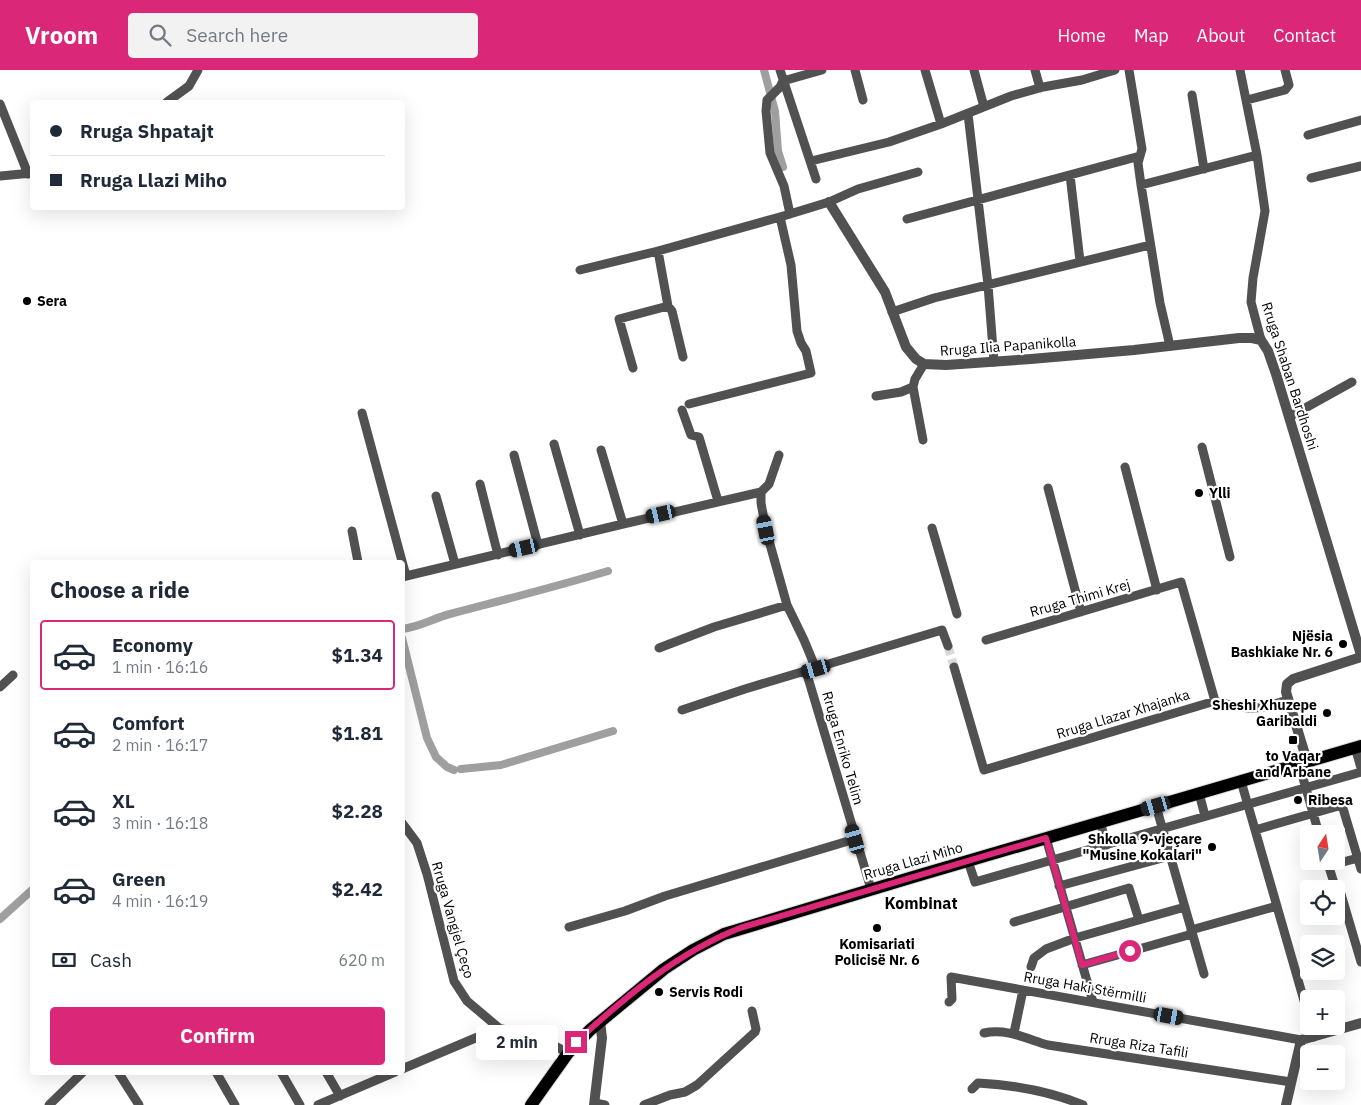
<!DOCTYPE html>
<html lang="en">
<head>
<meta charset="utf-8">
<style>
  :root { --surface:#fff; --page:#f2f2f3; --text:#1f2937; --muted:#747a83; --line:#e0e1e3; --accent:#db2777 }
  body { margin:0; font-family:"IBM Plex Sans",sans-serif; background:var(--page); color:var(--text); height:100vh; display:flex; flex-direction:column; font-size:19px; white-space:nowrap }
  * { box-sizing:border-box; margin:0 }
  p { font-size:16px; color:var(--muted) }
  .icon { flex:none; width:28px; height:28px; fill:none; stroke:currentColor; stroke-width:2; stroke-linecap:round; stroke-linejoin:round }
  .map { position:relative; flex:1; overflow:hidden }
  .side { position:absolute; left:30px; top:490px; width:375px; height:515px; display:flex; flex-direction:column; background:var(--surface); border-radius:5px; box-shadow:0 5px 20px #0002 }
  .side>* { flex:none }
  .banner { position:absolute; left:30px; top:30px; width:375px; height:110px; border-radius:5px; box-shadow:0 5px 20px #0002; display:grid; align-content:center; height:110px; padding:0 20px; background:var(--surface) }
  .needle { width:32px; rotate:12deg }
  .fabs { position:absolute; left:1300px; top:755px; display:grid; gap:10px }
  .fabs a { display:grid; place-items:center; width:45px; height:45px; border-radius:5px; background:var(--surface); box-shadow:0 5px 20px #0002; font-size:25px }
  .end { position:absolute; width:22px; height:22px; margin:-11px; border:6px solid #db2777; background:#fff; box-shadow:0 0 0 2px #fff }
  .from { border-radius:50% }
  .bubble { position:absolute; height:35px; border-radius:5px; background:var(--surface); box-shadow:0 5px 20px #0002; font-size:16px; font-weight:700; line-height:35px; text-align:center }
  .car { position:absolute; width:15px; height:30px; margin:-15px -8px; border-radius:6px; box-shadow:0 0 4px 1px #0007; background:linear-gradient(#222 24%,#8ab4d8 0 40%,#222 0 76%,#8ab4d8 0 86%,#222 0) }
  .banner b { display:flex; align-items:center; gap:18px; height:48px; font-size:19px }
  .banner b+b { border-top:1px solid var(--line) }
  .banner i { width:12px; height:12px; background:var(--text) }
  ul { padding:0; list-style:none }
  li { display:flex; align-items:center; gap:15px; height:70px; margin:0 10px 8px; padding:0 10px; border:2px solid transparent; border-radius:5px }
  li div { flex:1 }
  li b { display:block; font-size:19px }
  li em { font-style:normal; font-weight:700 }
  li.active { border-color:var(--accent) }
  li>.icon { width:45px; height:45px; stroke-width:1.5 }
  h2 { padding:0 20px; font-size:22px; line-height:60px }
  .pay { display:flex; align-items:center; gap:12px; height:55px; padding:0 20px; font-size:19px }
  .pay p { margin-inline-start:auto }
  .cta { display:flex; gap:10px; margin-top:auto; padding:10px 20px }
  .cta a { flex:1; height:58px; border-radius:5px; background:var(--accent); color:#fff; font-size:20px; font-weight:700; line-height:58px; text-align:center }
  header { display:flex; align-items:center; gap:30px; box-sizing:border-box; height:70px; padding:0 25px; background:var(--accent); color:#fff }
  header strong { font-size:24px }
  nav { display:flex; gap:28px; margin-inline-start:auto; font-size:18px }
  .search { width:350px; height:45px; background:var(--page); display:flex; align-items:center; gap:12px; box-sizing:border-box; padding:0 18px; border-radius:5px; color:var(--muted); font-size:19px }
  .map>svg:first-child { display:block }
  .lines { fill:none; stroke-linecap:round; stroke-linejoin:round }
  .canal { stroke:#9f9f9f; stroke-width:8 }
  .minor-tunnel { stroke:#d9d9d9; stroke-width:9; stroke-dasharray:9 4.5; stroke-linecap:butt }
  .primary-casing { stroke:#dbdbdb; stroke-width:14 }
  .minor { stroke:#515151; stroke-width:9 }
  .tertiary { stroke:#515151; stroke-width:10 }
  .primary { stroke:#000; stroke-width:12 }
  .route { stroke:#db2777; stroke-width:6 }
  .poi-dot { fill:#000; stroke:#fff; stroke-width:2 }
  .labels { text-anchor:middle; stroke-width:4.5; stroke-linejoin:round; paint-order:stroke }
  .poi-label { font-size:14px; font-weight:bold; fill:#000; stroke:#fff; text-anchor:start }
  .street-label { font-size:14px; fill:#000; stroke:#fff }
  .quarter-label { font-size:16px; font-weight:bold; fill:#000; stroke:#fff }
</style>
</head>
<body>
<header>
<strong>Vroom</strong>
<div class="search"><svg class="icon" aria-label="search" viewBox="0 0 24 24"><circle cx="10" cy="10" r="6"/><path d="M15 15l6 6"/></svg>Search here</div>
<nav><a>Home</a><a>Map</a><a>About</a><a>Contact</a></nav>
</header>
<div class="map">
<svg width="1361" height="1035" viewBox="0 0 1361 1035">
  <rect width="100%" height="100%" fill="#fff"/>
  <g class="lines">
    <path class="canal" d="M764,0L775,41L778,81L783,97
      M402,559C420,557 434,548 450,544C503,530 555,517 608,501
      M402,568L427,668L436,687L447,697L454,700
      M461,699L501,695L613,661
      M0,849L32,820"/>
    <path class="minor-tunnel" d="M948,576L954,597"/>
    <g class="primary-casing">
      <path id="primary" d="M531,1035L568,983L590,960L664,899L693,880L724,864L913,807L1361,676"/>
    </g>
    <path class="minor" d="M780,0L816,109
      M855,0L863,30
      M925,0L941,54
      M974,0L984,37
      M1035,0L1040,18
      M1129,0L1142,79L1138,93L1141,115L1160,233L1170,276
      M1240,0L1257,85L1265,141L1253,208L1251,232L1261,270
      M783,11L780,17L767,30L766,41L770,83L784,116L790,144
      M783,11L822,0
      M1192,25L1204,99
      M1247,30L1285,20L1289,15L1285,0
      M167,32L189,16L198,0
      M0,34L28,104
      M968,44L988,215L994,292
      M1308,65L1361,50
      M811,91L889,72L941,54L1011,26L1043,17L1082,10L1115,0
      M1070,105L1080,191
      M0,106L32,103
      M1311,108L1361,96
      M1141,115L1257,85
      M907,149L1140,86
      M580,200L658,181L780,147L829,132L858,119L918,102
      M668,236L672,241L683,287
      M892,242L934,228L1150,175
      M633,298L619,249L668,236L658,181
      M876,326L901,322L913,317
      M689,334L811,303L806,281L801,273L797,261L791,195L780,147
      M682,340L691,365L699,367L718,431
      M362,343L406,506
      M1289,347L1352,312
      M923,370L913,317L915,309L924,294
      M554,374L580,465
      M1202,377L1230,487
      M601,380L623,454
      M514,385L538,475
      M779,385L769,414L761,422V433L766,460L787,535L804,570L816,599
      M1125,397L1157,520
      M480,414L498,485
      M1048,418L1081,542
      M436,426L455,494
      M932,458L957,544
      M352,461L358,492
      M402,507L623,454L761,422
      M986,570L1181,512L1215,631
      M659,578L714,557L787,535
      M954,597L984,700L1215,631C1234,636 1250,641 1269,636
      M806,601L871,819
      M0,617L13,605
      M1274,634L1288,630
      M682,640L745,619L942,560L948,576
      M1355,677L1361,698
      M1299,694L1319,764
      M1241,711L1309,948
      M1199,723L1205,746
      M1156,736L1204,904
      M1100,752L1107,775
      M402,753L417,773L427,804L454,911L467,931L499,958L544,970L568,983
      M1255,760L1342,735L1361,799
      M1046,768L1093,932
      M968,791L975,812L1361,702
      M1327,791L1335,816L1341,824L1361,892
      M1328,796L1358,788
      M1059,816L1170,786
      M1014,852L1129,818L1139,850
      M569,857L625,841L665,826L855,769
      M1191,860L1277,836
      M1082,895L1192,864
      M1031,897L1034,888L1046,879L1075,868L1185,837
      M949,932L952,929L951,907L1301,970
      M1311,956L1314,967
      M984,963C1007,958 1027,969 1048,975L1291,1012
      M1014,963L1023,920
      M402,999L499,958
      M118,1002L139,1035
      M216,1002L235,1035
      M281,1002L300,1035
      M326,1002L340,1026
      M972,1019L978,1013C1015,1015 1049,1021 1083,1035
      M595,1033L605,1035
      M49,1035L83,1002
      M318,1035L395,1002
      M644,1035L670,1025L685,1022L697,1015L755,962L756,959L752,941"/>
    <path class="tertiary" d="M829,132L885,222L906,277L916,289L924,294L946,295L1031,289L1134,280L1239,268H1252L1261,270L1268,281L1276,304L1361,585
      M1307,691L1286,622L1287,614L1293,609L1361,587
      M594,1035L602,968L600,951
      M1286,1035L1301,970L1361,953"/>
    <use href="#primary" class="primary"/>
  </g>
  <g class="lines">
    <path class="route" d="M576,972C625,927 677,883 740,858L1046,768L1082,895L1130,881"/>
  </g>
  <g class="poi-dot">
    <circle cx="27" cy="231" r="5"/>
    <circle cx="1199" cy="423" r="5"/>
    <circle cx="1343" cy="574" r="5"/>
    <circle cx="1327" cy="643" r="5"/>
    <rect x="1288" y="665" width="10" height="10" rx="2.5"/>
    <circle cx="1298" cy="730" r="5"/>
    <circle cx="1212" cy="777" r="5"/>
    <circle cx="877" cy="858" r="5"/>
    <circle cx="659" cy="922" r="5"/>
  </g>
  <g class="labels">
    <g class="poi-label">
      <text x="37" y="236">Sera</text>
      <text x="1209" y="428">Ylli</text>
      <text x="1333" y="571" text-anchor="end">Njësia<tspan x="1333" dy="16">Bashkiake Nr. 6</tspan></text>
      <text x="1317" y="640" text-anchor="end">Sheshi Xhuzepe<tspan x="1317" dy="16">Garibaldi</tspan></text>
      <text x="1293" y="691" text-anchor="middle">to Vaqar<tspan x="1293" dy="16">and Arbane</tspan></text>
      <text x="1308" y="735">Ribesa</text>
      <text x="1202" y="774" text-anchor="end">Shkolla 9-vjeçare<tspan x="1202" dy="16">"Musine Kokalari"</tspan></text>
      <text x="877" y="879" text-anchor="middle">Komisariati<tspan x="877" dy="16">Policisë Nr. 6</tspan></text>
      <text x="669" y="927">Servis Rodi</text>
    </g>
    <g class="street-label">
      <text transform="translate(1008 276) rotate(-4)" y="5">Rruga Ilia Papanikolla</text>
      <text transform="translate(1290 306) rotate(72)" y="5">Rruga Shaban Bardhoshi</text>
      <text transform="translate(1080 528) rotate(-16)" y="5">Rruga Thimi Krej</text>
      <text transform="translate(1123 644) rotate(-17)" y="5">Rruga Llazar Xhajanka</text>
      <text transform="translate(843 678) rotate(74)" y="5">Rruga Enriko Telim</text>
      <text transform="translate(913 791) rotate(-16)" y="5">Rruga Llazi Miho</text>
      <text transform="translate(453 850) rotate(74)" y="5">Rruga Vangjel Çeço</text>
      <text transform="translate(1085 917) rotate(10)" y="5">Rruga Haki Stërmilli</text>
      <text transform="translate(1139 975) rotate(9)" y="5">Rruga Riza Tafili</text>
    </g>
    <g class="quarter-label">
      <text x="921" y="839">Kombinat</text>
    </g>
  </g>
</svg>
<div class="fabs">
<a><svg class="needle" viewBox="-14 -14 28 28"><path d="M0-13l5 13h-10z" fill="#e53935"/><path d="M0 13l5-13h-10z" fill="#747a83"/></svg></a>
<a><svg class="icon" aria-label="locate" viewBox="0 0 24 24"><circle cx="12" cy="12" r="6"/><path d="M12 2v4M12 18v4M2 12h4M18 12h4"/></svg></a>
<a><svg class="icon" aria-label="layers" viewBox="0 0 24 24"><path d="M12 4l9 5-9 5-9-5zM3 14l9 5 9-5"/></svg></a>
<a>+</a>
<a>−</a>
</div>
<i class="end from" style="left:1130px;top:881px"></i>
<i class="end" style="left:576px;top:972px"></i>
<div class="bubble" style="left:476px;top:955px;width:82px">2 min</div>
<i class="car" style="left:661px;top:444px;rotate:257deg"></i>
<i class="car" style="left:766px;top:460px;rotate:349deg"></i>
<i class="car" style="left:524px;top:478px;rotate:257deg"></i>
<i class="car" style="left:816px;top:599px;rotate:254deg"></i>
<i class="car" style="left:1156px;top:736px;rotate:254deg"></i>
<i class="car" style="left:855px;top:769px;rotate:344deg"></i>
<i class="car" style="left:1169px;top:946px;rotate:100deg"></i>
<div class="banner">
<b><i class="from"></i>Rruga Shpatajt</b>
<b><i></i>Rruga Llazi Miho</b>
</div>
<section class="side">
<h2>Choose a ride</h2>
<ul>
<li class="active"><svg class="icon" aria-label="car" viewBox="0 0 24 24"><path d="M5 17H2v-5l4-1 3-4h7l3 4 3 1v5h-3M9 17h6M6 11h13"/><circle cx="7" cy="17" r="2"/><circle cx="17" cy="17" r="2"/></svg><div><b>Economy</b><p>1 min · 16:16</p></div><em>$1.34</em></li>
<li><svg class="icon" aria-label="car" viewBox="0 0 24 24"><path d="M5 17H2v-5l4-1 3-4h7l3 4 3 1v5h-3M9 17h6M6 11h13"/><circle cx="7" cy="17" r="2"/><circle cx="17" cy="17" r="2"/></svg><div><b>Comfort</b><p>2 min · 16:17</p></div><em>$1.81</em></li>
<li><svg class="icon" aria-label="car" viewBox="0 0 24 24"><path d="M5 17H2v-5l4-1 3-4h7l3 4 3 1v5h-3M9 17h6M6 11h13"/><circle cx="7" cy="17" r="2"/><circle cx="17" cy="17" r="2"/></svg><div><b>XL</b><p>3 min · 16:18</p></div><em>$2.28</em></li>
<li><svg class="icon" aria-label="car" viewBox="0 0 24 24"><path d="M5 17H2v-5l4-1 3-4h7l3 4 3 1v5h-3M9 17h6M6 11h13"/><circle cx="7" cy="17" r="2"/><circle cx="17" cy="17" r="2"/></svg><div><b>Green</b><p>4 min · 16:19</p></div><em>$2.42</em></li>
</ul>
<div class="pay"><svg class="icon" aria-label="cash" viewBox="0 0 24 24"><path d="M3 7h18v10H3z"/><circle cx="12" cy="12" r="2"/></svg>Cash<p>620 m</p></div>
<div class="cta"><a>Confirm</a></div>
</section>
</div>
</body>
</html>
